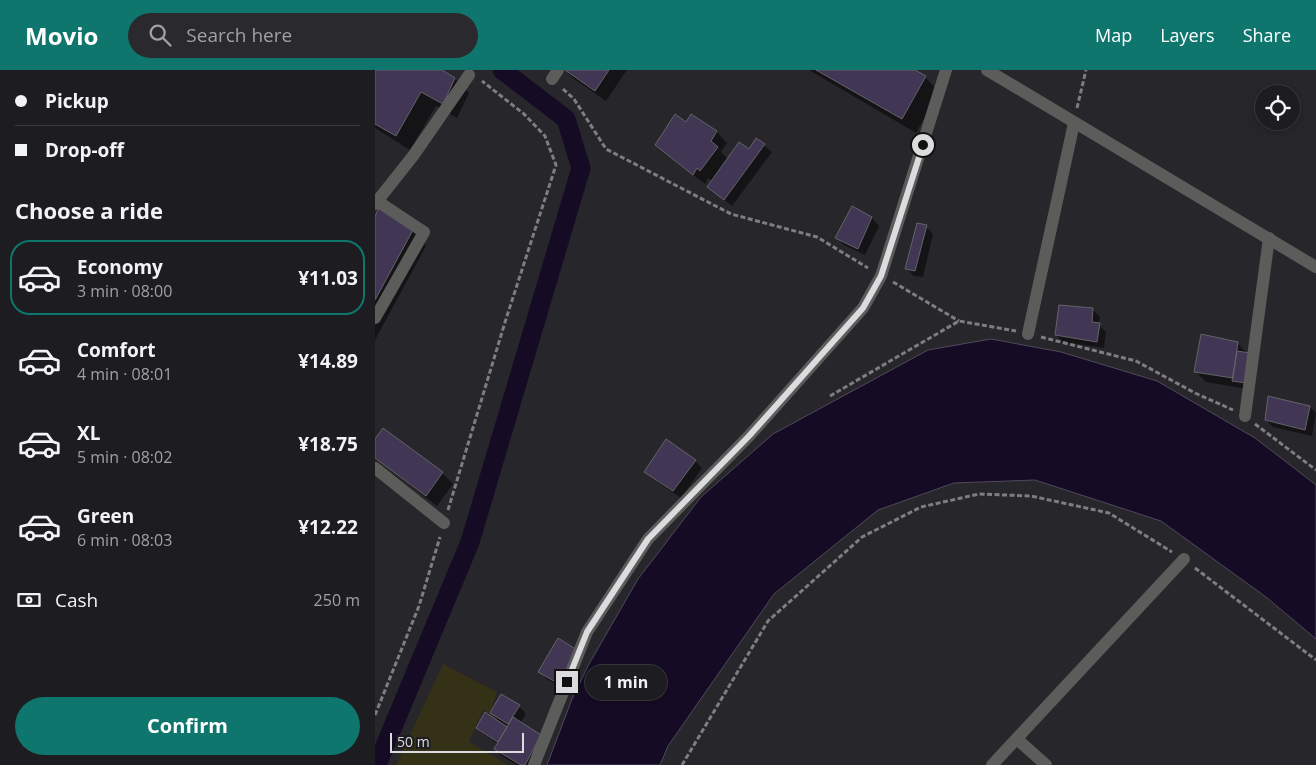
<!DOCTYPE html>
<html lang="en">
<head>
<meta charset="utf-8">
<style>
  :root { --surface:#1d1c20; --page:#2a292d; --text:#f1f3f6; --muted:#a0a1a5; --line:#3b3a3e; --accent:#0f766e }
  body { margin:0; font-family:"Open Sans",sans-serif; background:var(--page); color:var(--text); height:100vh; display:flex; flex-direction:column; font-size:19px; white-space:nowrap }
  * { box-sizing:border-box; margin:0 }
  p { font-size:16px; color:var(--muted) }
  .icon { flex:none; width:28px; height:28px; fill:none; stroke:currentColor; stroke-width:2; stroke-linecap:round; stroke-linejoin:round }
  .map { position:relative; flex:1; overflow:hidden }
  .drawer { display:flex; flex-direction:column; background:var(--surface); width:375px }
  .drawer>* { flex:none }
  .guide { display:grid; align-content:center; height:110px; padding:0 15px; background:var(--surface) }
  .tools { position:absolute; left:880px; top:15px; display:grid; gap:10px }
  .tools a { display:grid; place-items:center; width:45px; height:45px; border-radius:50%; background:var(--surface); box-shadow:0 2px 12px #0003,0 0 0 1px var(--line); font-size:25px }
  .scale { position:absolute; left:15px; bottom:12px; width:134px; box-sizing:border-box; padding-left:5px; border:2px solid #dcdbde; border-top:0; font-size:14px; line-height:18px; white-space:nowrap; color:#dcdbde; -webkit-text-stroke:4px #1d1c20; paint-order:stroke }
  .end { position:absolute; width:22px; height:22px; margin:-11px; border:6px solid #dcdbde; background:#111; box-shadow:0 0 0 2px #111 }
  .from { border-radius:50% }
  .bubble { position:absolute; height:35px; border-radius:18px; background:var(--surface); box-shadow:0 2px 12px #0003,0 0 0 1px var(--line); font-size:16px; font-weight:700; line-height:35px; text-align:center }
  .guide b { display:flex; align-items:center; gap:18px; height:48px; font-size:19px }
  .guide b+b { border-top:1px solid var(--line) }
  .guide i { width:12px; height:12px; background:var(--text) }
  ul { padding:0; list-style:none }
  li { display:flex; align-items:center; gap:15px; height:75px; margin:0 10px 8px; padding:0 5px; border:2px solid transparent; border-radius:20px }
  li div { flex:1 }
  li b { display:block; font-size:19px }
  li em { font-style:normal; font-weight:700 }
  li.active { border-color:var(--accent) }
  li>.icon { width:45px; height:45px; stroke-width:1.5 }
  h2 { padding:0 15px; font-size:22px; line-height:60px }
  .pay { display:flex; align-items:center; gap:12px; height:55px; padding:0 15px; font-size:19px }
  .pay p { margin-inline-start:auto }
  .button { display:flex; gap:10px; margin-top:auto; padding:10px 15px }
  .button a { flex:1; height:58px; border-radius:30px; background:var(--accent); color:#fff; font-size:20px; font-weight:700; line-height:58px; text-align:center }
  header { display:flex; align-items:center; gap:30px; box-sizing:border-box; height:70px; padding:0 25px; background:var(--accent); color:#fff }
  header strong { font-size:24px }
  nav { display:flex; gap:28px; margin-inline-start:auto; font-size:18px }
  .search { width:350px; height:45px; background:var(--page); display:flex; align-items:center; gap:12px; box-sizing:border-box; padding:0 18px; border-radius:28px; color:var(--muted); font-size:19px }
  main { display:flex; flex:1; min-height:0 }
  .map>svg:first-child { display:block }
  .green { fill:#353117 }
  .water { fill:#150b25; stroke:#51495c }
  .shadow { fill:#0007 }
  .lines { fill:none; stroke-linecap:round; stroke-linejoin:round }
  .canal { stroke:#150b25; stroke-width:19 }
  .building { fill:#413754; stroke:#646368 }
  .path { stroke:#7e7d80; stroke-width:3; stroke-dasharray:5 2.5; stroke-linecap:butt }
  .minor { stroke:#5c5c5a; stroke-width:12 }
  .tertiary { stroke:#5c5c5a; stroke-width:12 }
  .route { stroke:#dcdbde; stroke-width:6 }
</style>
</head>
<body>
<header>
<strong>Movio</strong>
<div class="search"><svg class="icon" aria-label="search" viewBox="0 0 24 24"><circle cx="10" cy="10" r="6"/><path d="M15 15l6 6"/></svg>Search here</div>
<nav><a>Map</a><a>Layers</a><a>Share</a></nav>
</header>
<main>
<section class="drawer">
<div class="guide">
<b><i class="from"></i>Pickup</b>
<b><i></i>Drop-off</b>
</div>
<h2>Choose a ride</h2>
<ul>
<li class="active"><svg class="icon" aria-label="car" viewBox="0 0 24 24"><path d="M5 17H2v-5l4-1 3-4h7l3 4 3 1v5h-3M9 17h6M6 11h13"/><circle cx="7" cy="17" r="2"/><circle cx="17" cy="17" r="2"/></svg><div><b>Economy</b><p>3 min · 08:00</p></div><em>¥11.03</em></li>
<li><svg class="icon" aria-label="car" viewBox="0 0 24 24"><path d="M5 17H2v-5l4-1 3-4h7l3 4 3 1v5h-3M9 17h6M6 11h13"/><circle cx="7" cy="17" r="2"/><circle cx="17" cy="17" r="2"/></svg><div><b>Comfort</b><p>4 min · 08:01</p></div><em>¥14.89</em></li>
<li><svg class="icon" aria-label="car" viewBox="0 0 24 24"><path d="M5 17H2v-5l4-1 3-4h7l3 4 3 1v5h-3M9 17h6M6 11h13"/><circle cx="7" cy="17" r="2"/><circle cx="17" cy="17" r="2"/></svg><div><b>XL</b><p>5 min · 08:02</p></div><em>¥18.75</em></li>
<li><svg class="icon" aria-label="car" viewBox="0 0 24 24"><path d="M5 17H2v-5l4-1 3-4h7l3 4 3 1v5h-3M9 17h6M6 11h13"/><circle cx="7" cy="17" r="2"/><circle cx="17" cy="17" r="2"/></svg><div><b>Green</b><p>6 min · 08:03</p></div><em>¥12.22</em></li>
</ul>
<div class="pay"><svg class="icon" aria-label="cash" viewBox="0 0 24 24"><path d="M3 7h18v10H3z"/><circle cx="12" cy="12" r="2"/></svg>Cash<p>250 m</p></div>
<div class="button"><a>Confirm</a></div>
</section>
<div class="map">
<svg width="941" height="695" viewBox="0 0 941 695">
  <rect width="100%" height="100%" fill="#27262a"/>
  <path class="green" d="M68,594L122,622L115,643L108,640L94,672L133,695H21Z"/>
  <path class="water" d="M616,269L686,282L782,311L880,368L941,415V569L891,527L786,451L660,410L579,413L503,440L399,524L293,676L285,695H172L197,629L214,594L263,509L326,427L398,364L553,280Z"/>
  <path class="shadow" d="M1,0H64L80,9L94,23L82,48L61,36L35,80L0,58Z
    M190,0H252L231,31L198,8Z
    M434,0H538L550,7L564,22L541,63Z
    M317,45L342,62L352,73L346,82L353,89L374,80L381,69L397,82L357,136L334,117L337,111L333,108L330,114L293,86L282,75L312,54Z
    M478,138L497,148L504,156L490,185L469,175L462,168Z
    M0,149L37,161L51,176L0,270Z
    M551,157L558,164L548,207L539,206L531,198Z
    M718,240L725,247L724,255L731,262L729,278L688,272L681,265Z
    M862,273L873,284L878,320L831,312L820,301Z
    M935,337L941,343L937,366L898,357L891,350Z
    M0,372L67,403L78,414L62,436L0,388Z
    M320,391L327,398L306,428L278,409L271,401Z
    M201,581L208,588L192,620L171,609L164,601Z
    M127,625L144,636L151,644L145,653L165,666L161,695H142L128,687L120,679L123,674L110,665L102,658L110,644L132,659L133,656L124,651L116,643Z"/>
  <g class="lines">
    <path class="canal" d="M2,695L95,472L206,98L191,49L127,0"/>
  </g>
  <path class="building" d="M0,0H67L80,8L68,34L46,22L21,66L0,54Z
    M190,0H234L220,21Z
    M441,0H540L551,6L527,49Z
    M300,44L311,52L316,44L342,61L336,71L343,77L325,101L322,98L318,105L280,75Z
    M381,68L390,74L349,130L332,117L364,72L374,79Z
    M477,136L497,147L483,179L460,168Z
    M4,138L38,160L0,230V146Z
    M542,153L552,155L540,201L530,199Z
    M684,235L718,238L717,252L725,253L722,272L680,265Z
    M826,264L863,272L858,308L819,302Z
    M862,281L875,283L871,313L857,311Z
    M893,326L935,336L930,360L890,350Z
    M8,358L68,402L51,426L0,388V369Z
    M291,369L321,390L298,421L269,402Z
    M183,568L202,580L184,614L163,602Z
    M126,624L145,635L133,654L115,643Z
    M110,642L132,657L123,672L101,658Z
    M138,647L166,665L150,695H146L119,679Z"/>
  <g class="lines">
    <path class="path" d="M188,19L199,29L231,79L356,144L442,167L493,198
      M702,38L711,0
      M518,212L584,251
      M666,267L761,291L820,323L858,340
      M455,326L584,251L641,261
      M880,354L941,400
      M73,440L131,249L181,95L170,66L149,44L107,11
      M820,498L941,590
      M0,645L44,536L65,467
      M307,695L393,551L487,467L546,437L604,424L656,426L734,443L797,482"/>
    <path class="minor" d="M177,9L183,0
      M0,134L38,86L94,5
      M0,248L49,162L2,131
      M653,264L699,53
      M870,346L894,168
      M0,398L69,453
      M642,669L671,695
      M617,695L809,489"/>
    <path class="tertiary" d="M612,0L941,197
      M159,695L212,562L273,469L374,366L488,238L506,206L571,0"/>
  </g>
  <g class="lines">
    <path class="route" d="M192,612L212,562L273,469L374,366L488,238L506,206L548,75"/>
  </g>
</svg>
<div class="tools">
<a><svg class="icon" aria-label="locate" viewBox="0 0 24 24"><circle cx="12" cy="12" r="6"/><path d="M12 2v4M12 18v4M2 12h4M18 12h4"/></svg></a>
</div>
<div class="scale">50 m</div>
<i class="end from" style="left:548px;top:75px"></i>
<i class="end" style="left:192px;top:612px"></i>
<div class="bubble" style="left:210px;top:595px;width:82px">1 min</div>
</div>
</main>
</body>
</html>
